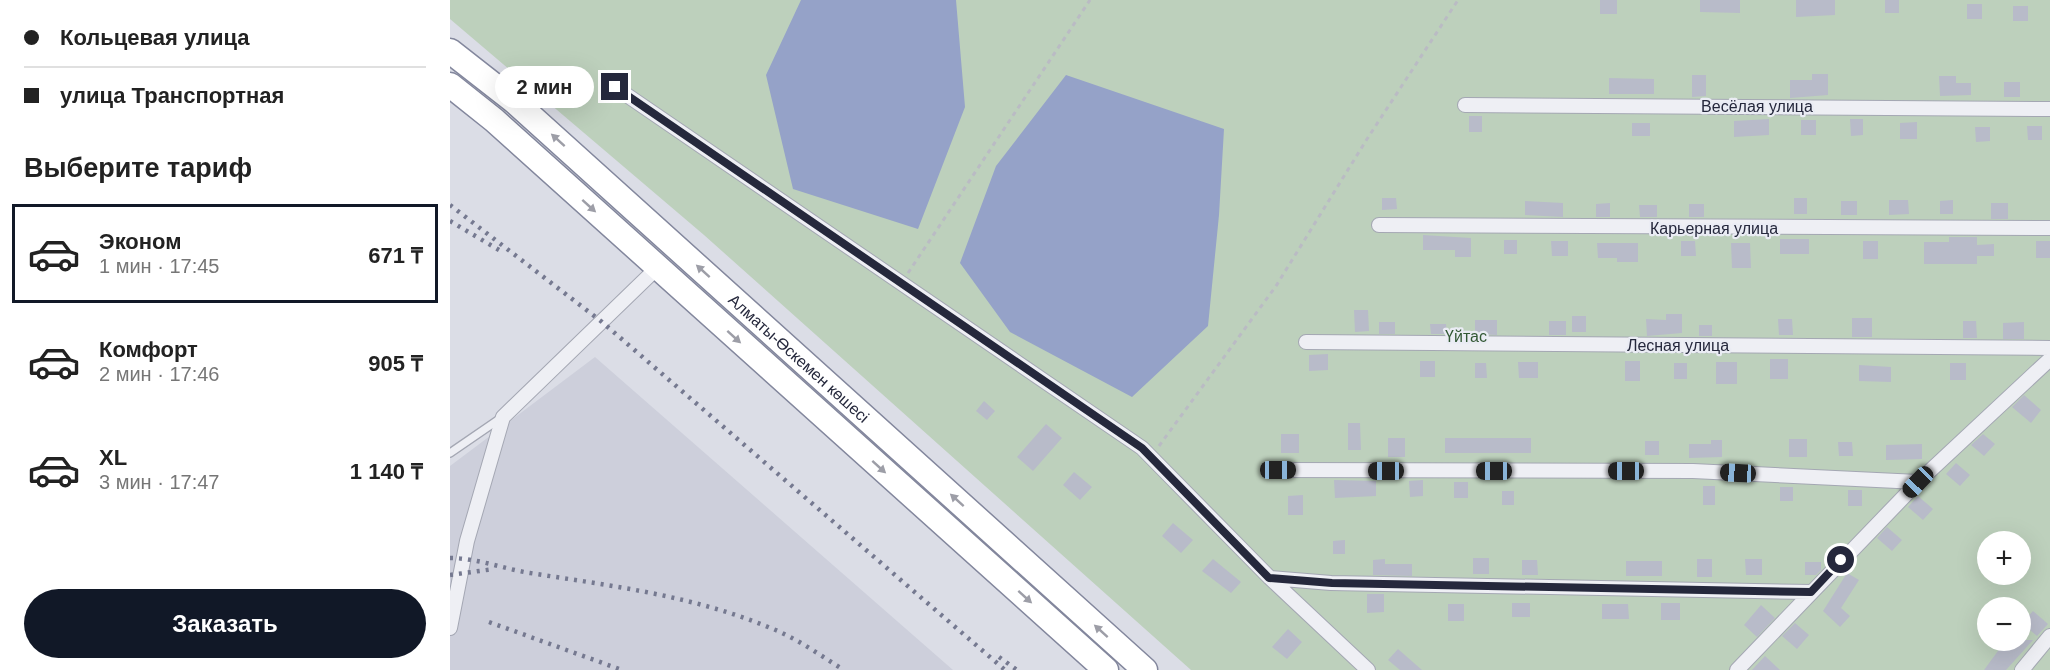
<!DOCTYPE html>
<html lang="ru">
<head>
<meta charset="utf-8">
<style>
  :root { --surface:#fff; --page:#f6f6f6; --text:#222; --muted:#767676; --line:#e0e0e0; --accent:#111827 }
  body { margin:0; font-family:Helvetica,sans-serif; background:var(--page); color:var(--text); height:100vh; display:flex; flex-direction:column; font-size:22px; white-space:nowrap }
  * { box-sizing:border-box; margin:0 }
  p { font-size:20px; color:var(--muted) }
  .icon { flex:none; width:33px; height:33px; fill:none; stroke:currentColor; stroke-width:2; stroke-linecap:round; stroke-linejoin:round }
  .map { position:relative; flex:1; overflow:hidden }
  .sheet { display:flex; flex-direction:column; background:var(--surface); width:450px }
  .sheet>* { flex:none }
  .guide { display:grid; align-content:center; height:132px; padding:0 24px; background:var(--surface) }
  .controls { position:absolute; left:1527px; top:531px; display:grid; gap:12px }
  .controls a { display:grid; place-items:center; width:54px; height:54px; border-radius:50%; background:var(--surface); box-shadow:0 6px 24px #0002; font-size:30px }
  .end { position:absolute; width:27px; height:27px; margin:-14px; border:8px solid #25283c; background:#fff; box-shadow:0 0 0 3px #fff }
  .from { border-radius:50% }
  .bubble { position:absolute; height:42px; border-radius:21px; background:var(--surface); box-shadow:0 6px 24px #0002; font-size:20px; font-weight:800; line-height:42px; text-align:center }
  .car { position:absolute; width:18px; height:36px; margin:-18px -9px; border-radius:8px; box-shadow:0 0 4px 2px #0007; background:linear-gradient(#222 24%,#8ab4d8 0 40%,#222 0 76%,#8ab4d8 0 86%,#222 0) }
  .guide b { display:flex; align-items:center; gap:21px; height:57px; font-size:22px }
  .guide b+b { border-top:2px solid var(--line) }
  .guide i { width:15px; height:15px; background:var(--text) }
  ul { padding:0; list-style:none }
  li { display:flex; align-items:center; gap:18px; height:99px; margin:0 12px 9px; padding:0 12px; border:3px solid transparent; border-radius:0px }
  li div { flex:1 }
  li b { display:block; font-size:22px }
  li em { font-style:normal; font-weight:800 }
  li.active { border-color:var(--accent) }
  li>.icon { width:54px; height:54px; stroke-width:1.5 }
  h2 { padding:0 24px; font-size:27px; line-height:72px }
  .primary-button { display:flex; gap:12px; margin-top:auto; padding:12px 24px }
  .primary-button a { flex:1; height:69px; border-radius:36px; background:var(--accent); color:#fff; font-size:24px; font-weight:800; line-height:69px; text-align:center }
  main { display:flex; flex:1; min-height:0 }
  .map>svg:first-child { display:block }
  .built { fill:#cdcfdb }
  .green { fill:#bdd0bc; fill-rule:evenodd }
  .water { fill:#95a2c8 }
  .building { fill:#b8bbc9 }
  .lines { fill:none; stroke-linecap:round; stroke-linejoin:round }
  .service-casing { stroke:#a4a7b3; stroke-width:10 }
  .minor-casing { stroke:#a4a7b3; stroke-width:16 }
  .trunk-casing { stroke:#83879d; stroke-width:27 }
  .path { stroke:#babbc4; stroke-width:3; stroke-dasharray:4.5 4.5; stroke-linecap:butt }
  .service { stroke:#eeeff4; stroke-width:7 }
  .minor { stroke:#eeeff4; stroke-width:14 }
  .trunk { stroke:#fff; stroke-width:24 }
  .rail { stroke:#757990; stroke-width:4.5; stroke-dasharray:3 6; stroke-linecap:butt }
  .oneway { fill:#9d9ea7 }
  .route { stroke:#25283c; stroke-width:8 }
  .labels { text-anchor:middle; stroke-width:4.5; stroke-linejoin:round; paint-order:stroke }
  .street-label { font-size:16px; fill:#25283c; stroke:#eaecf4 }
  .park-label { font-size:16px; fill:#325834; stroke:#eaecf4 }
</style>
</head>
<body>
<main>
<section class="sheet">
<div class="guide">
<b><i class="from"></i>Кольцевая улица</b>
<b><i></i>улица Транспортная</b>
</div>
<h2>Выберите тариф</h2>
<ul>
<li class="active"><svg class="icon" aria-label="car" viewBox="0 0 24 24"><path d="M5 17H2v-5l4-1 3-4h7l3 4 3 1v5h-3M9 17h6M6 11h13"/><circle cx="7" cy="17" r="2"/><circle cx="17" cy="17" r="2"/></svg><div><b>Эконом</b><p>1 мин · 17:45</p></div><em>671 ₸</em></li>
<li><svg class="icon" aria-label="car" viewBox="0 0 24 24"><path d="M5 17H2v-5l4-1 3-4h7l3 4 3 1v5h-3M9 17h6M6 11h13"/><circle cx="7" cy="17" r="2"/><circle cx="17" cy="17" r="2"/></svg><div><b>Комфорт</b><p>2 мин · 17:46</p></div><em>905 ₸</em></li>
<li><svg class="icon" aria-label="car" viewBox="0 0 24 24"><path d="M5 17H2v-5l4-1 3-4h7l3 4 3 1v5h-3M9 17h6M6 11h13"/><circle cx="7" cy="17" r="2"/><circle cx="17" cy="17" r="2"/></svg><div><b>XL</b><p>3 мин · 17:47</p></div><em>1 140 ₸</em></li>
</ul>
<div class="primary-button"><a>Заказать</a></div>
</section>
<div class="map">
<svg width="1600" height="670" viewBox="0 0 1600 670">
  <rect width="100%" height="100%" fill="#dbdde6"/>
  <path class="built" d="M145,357L503,670H0V466Z"/>
  <path class="green" d="M0,0H1600V670H741L254,235L0,19ZM1538,542H1570V574H1538ZM1538,608H1570V640H1538Z"/>
  <path class="water" d="M351,0H506L515,107L468,229L343,189L316,75Z
    M616,75L774,129L769,215L758,326L682,397L560,332L510,263L546,166Z"/>
  <path class="building" d="M1150,0H1167V14H1150Z
    M1250,0H1290V13L1250,12Z
    M1346,0H1385V15L1346,17Z
    M1435,0H1449V13H1435Z
    M1517,4H1532V19H1517Z
    M1563,6H1578V21H1563Z
    M1362,74H1378V95L1340,98V80H1362Z
    M1242,75H1256V96L1242,97Z
    M1489,76H1506V83H1521V95L1490,96Z
    M1159,78L1204,79V94H1159Z
    M1554,82H1570V97H1554Z
    M1019,116H1032V132H1019Z
    M1319,119V135L1284,137V121Z
    M1400,119H1413V135L1401,136Z
    M1351,120H1366V135H1351Z
    M1467,122V139H1450V123Z
    M1182,123H1200V136H1182Z
    M1577,126H1592V140H1578Z
    M1525,127H1540V141L1526,142Z
    M932,198H946L947,209L932,210Z
    M1344,198H1357V214H1344Z
    M1439,200H1458L1459,214L1439,215Z
    M1503,200V214H1490V201Z
    M1075,201L1113,203V217L1075,215Z
    M1391,201H1407V215H1391Z
    M1160,203V217H1146V204Z
    M1541,203H1558V219H1541Z
    M1239,204H1254V217H1239Z
    M1189,205H1207V217H1190Z
    M973,235L1021,238V257H1005V250H973Z
    M1499,237H1527V245L1544,244V256H1527V264H1474V242H1499Z
    M1330,239H1359V254H1330Z
    M1054,240H1067V254H1054Z
    M1101,241H1118V256H1102Z
    M1231,241H1245L1246,256H1231Z
    M1413,241H1428V259H1413Z
    M1586,241H1600V258H1586Z
    M1147,243H1188V262H1167V258H1148Z
    M1281,243H1300L1301,268H1282Z
    M904,310H918L919,331L905,332Z
    M1216,314H1232V333L1197,336L1196,319L1216,320Z
    M1122,316H1136V332H1122Z
    M1402,318H1422V337H1402Z
    M1328,319H1342L1343,335H1329Z
    M1025,320H1047V335L1025,334Z
    M1099,321H1116V335H1099Z
    M1513,321H1526L1527,338H1513Z
    M929,322H945V334H929Z
    M1574,322V339H1553V323Z
    M980,324H996L997,334H981Z
    M1249,325H1262V336H1249Z
    M878,354V370L859,371V355Z
    M1320,359H1338V379H1320Z
    M970,361H985V377H970Z
    M1175,361H1190V381H1175Z
    M1068,362H1088V378H1069Z
    M1266,362H1287V384H1266Z
    M1025,363H1036L1037,378H1025Z
    M1224,363H1237V379H1224Z
    M1500,363H1516V380H1500Z
    M1409,365L1441,367V382L1409,381Z
    M1574,395L1591,410L1581,423L1562,407Z
    M534,401L545,411L537,420L526,411Z
    M898,423H910L911,450H898Z
    M596,424L612,438L583,471L567,457Z
    M831,434H849V453H831Z
    M1533,434L1545,444L1534,456L1521,445Z
    M938,438H955V457H938Z
    M995,438H1081V453H995Z
    M1339,439H1357V457H1339Z
    M1261,440H1272V457L1239,458V444H1261Z
    M1195,441H1209V455H1195Z
    M1388,442H1402L1403,456H1389Z
    M1472,444V459L1436,460V445Z
    M1506,463L1520,475L1510,486L1496,474Z
    M624,472L642,487L630,500L613,485Z
    M884,480L926,481V496L885,498Z
    M973,480V496L960,497L959,481Z
    M1004,482H1018V498H1004Z
    M1253,486H1265V505H1253Z
    M1330,487H1343V501H1330Z
    M1398,490H1412V506H1398Z
    M1052,491H1064V505H1052Z
    M853,495V515H838V496Z
    M1468,496L1483,509L1473,520L1458,507Z
    M723,523L743,540L731,553L712,536Z
    M1437,527L1452,540L1442,551L1427,538Z
    M895,540V554H883V541Z
    M1023,558H1039V574H1023Z
    M763,559L791,582L781,593L752,571Z
    M935,559V564H962V576L923,575V560Z
    M1247,559H1262V577H1247Z
    M1295,559H1312V575H1296Z
    M1072,560H1087L1088,575H1072Z
    M1176,561H1212V576H1176Z
    M1355,562H1371V570L1366,575H1355Z
    M1397,573L1409,580L1391,608L1400,616L1390,627L1373,611Z
    M917,594H934V612L917,613Z
    M1062,603H1080V617H1062Z
    M1211,603H1230V620H1211Z
    M998,604H1014V621H998Z
    M1152,604H1178L1179,619H1152Z
    M1311,605L1325,618L1307,637L1294,625Z
    M1583,611L1598,624L1587,636L1572,623Z
    M1345,623L1359,635L1347,649L1332,636Z
    M838,629L852,642L837,659L822,647Z
    M1556,640H1583L1556,670H1534Z
    M948,649L972,670H950L938,660Z
    M1315,656L1330,670H1302Z"/>
  <g class="lines">
    <g class="service-casing">
      <path id="service" d="M0,453L51,418"/>
    </g>
    <g class="minor-casing">
      <path id="minor" d="M165,87L692,448L820,578L918,670
        M1015,105L1600,109
        M929,225L1600,228
        M856,342L1600,348
        M828,470L1243,471L1468,482
        M820,578L881,583L1361,592
        M0,628L17,541L53,417L207,268
        M1287,670L1468,482L1600,359
        M1572,670L1600,636"/>
    </g>
    <g class="trunk-casing">
      <g id="trunk">
        <path id="s1" d="M0,51L64,101L695,670"/>
        <path d="M0,85L44,120L656,670"/>
      </g>
    </g>
    <path class="path" d="M458,273L640,0
      M709,446L826,286L917,139L1008,0"/>
    <use href="#service" class="service"/>
    <use href="#minor" class="minor"/>
    <use href="#trunk" class="trunk"/>
    <path class="rail" d="M0,205L152,322L555,670
      M0,221L49,250
      M0,558C27,558 54,569 80,573C163,586 245,596 323,629C348,639 371,656 394,670
      M0,575L44,569
      M39,622L172,670
      M549,657L567,670"/>
  </g>
  <defs><path id="oneway-solid" d="M-6-.8H1V-3.2L6.5 0L1 3.2V.8H-6Z" transform="scale(1.5)"/></defs>
  <g class="oneway">
    <use href="#oneway-solid" transform="translate(108 140) rotate(-138)"/>
    <use href="#oneway-solid" transform="translate(139 206) rotate(42)"/>
    <use href="#oneway-solid" transform="translate(253 271) rotate(-138)"/>
    <use href="#oneway-solid" transform="translate(284 337) rotate(42)"/>
    <use href="#oneway-solid" transform="translate(429 467) rotate(42)"/>
    <use href="#oneway-solid" transform="translate(507 500) rotate(-138)"/>
    <use href="#oneway-solid" transform="translate(575 597) rotate(42)"/>
    <use href="#oneway-solid" transform="translate(651 631) rotate(-138)"/>
  </g>
  <g class="lines">
    <path class="route" d="M165,87L692,448L819,578L882,583L1361,592L1391,560"/>
  </g>
  <g class="labels">
    <g class="street-label">
      <text x="1307" y="112">Весёлая улица</text>
      <text x="1264" y="234">Карьерная улица</text>
      <text x="1228" y="351">Лесная улица</text>
      <text dy="6" stroke="none"><textPath href="#s1" startOffset="465">Алматы-Өскемен көшесі</textPath></text>
    </g>
    <g class="park-label">
      <text x="1016" y="342">Үйтас</text>
    </g>
  </g>
</svg>
<div class="controls">
<a>+</a>
<a>−</a>
</div>
<i class="end from" style="left:1391px;top:560px"></i>
<i class="end" style="left:165px;top:87px"></i>
<div class="bubble" style="left:45px;top:66px;width:99px">2 мин</div>
<i class="car" style="left:828px;top:470px;rotate:90deg"></i>
<i class="car" style="left:936px;top:471px;rotate:270deg"></i>
<i class="car" style="left:1044px;top:471px;rotate:270deg"></i>
<i class="car" style="left:1176px;top:471px;rotate:270deg"></i>
<i class="car" style="left:1288px;top:473px;rotate:273deg"></i>
<i class="car" style="left:1468px;top:482px;rotate:224deg"></i>
</div>
</main>
</body>
</html>
